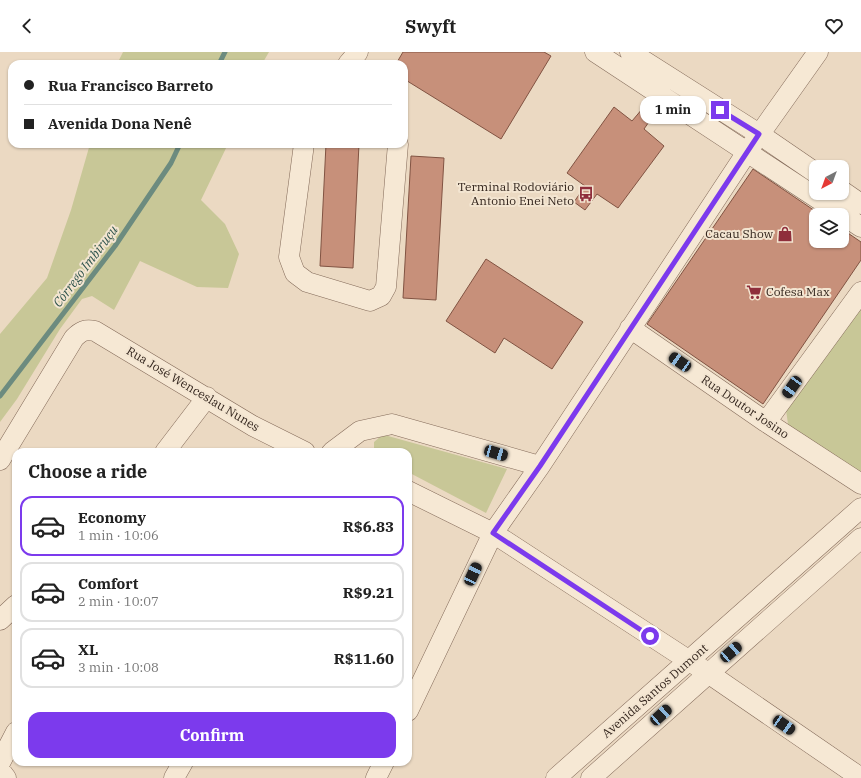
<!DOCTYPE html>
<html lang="en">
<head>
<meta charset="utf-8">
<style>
  :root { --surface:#fff; --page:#f6f6f6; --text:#222; --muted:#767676; --line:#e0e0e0; --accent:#7c3aed }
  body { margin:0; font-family:"IBM Plex Serif",serif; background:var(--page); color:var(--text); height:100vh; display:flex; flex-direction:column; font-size:15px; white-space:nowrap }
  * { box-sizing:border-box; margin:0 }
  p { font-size:13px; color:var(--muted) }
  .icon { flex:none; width:22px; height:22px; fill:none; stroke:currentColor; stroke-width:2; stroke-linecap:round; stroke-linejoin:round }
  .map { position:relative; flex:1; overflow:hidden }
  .details { position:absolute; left:12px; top:396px; width:400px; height:318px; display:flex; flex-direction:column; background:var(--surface); border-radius:12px; box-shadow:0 1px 3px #0004 }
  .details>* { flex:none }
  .top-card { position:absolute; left:8px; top:8px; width:400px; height:88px; border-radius:12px; box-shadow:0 1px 3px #0004; display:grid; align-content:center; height:88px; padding:0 16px; background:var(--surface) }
  .needle { width:26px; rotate:221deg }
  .fabs { position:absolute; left:809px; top:108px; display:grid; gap:8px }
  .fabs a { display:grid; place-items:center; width:40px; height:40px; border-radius:8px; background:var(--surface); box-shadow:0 1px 3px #0004; font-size:20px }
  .end { position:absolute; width:18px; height:18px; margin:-9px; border:5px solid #7c3aed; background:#fff; box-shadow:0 0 0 2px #fff }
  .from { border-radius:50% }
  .bubble { position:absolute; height:28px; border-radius:12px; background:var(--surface); box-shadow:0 1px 3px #0004; font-size:13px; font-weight:700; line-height:28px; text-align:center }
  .car { position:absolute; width:12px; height:24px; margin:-12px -6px; border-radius:5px; box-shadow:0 0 3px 1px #0007; background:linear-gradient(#222 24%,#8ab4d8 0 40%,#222 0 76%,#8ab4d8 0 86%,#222 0) }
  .top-card b { display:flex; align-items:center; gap:14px; height:38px; font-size:15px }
  .top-card b+b { border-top:1px solid var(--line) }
  .top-card i { width:10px; height:10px; background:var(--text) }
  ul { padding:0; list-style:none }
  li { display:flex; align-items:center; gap:12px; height:60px; margin:0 8px 6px; padding:0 8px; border:2px solid var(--line); border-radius:12px }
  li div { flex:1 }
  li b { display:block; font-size:15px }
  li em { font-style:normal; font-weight:700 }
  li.selected { border-color:var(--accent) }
  li>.icon { width:36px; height:36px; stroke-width:1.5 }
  h2 { padding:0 16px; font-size:18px; line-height:48px }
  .primary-button { display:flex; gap:8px; margin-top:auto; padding:8px 16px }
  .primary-button a { flex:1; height:46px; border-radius:12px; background:var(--accent); color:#fff; font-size:16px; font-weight:700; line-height:46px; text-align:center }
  header { display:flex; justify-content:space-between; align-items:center; height:52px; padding:0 16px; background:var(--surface); font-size:18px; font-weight:700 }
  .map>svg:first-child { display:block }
  .green { fill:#c8c797 }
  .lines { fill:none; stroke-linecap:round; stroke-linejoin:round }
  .stream { stroke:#6c8b7f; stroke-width:5 }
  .building { fill:#c7907a; stroke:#815342 }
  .minor-casing { stroke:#846b5a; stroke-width:21 }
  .minor { stroke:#f6e8d4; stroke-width:20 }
  .route { stroke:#7c3aed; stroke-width:5 }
  .labels { text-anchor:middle; stroke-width:4; stroke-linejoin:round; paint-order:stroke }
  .poi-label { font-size:12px; fill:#34261e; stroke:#f3e5d1; text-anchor:end }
  .street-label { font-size:12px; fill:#34261e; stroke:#f3e5d1 }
  .water-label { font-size:13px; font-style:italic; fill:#2e534c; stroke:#f3e5d1 }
</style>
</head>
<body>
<header><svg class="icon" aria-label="back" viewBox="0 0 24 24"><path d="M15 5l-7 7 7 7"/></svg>Swyft<svg class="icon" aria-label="heart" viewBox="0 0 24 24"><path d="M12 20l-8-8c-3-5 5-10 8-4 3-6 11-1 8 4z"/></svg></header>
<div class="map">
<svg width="861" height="726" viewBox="0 0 861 726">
  <rect width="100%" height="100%" fill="#ebd9c2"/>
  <path class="green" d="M123,0H269L262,12H117Z
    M90,92H228L201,148L225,172L239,202L228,236L197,235L140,209L114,258L92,244L82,247L60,277L17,347L0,370V282L47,226L71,158Z
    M861,256V427L792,380L788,372L786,358Z
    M381,384H388L507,417L486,461L408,420V400H374V390Z"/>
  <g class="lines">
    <path class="stream" d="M219,12L225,0
      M0,344L115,194L171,111L180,92"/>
  </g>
  <path class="building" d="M403,0H544L551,4L501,87L404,27V12H396Z
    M614,55L632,69L643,56L653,64L644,77L664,94L618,156L597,142L585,158L574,150L585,134L567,121Z
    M326,92H359L353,216L320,214Z
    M411,104L444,106L436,248L403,246Z
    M753,117L821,163H816V189H842V177L861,190V208L763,352L647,272Z
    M486,207L583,270L552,317L504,286L495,301L446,269Z"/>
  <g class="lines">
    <g class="minor-casing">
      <path id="minor" d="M595,0L861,175
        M630,0L759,82L816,121
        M348,12L358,0
        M304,92L289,205L295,221L307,230L370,249L381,244L386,235L398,92
        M842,139L861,152
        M630,276L766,370L861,432
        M766,370L861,240
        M165,400L207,345
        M332,400L360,379L392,372L540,414
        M0,408L74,286C81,279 85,277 95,279L253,374L305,400
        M408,439L493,481L708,621L861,726
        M0,568L16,553
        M408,659L493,481L540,414L747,100L818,0
        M0,711L16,680
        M0,718L6,726
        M174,726L183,710
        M376,726L384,710
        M556,726L861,456
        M591,726L861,486"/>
    </g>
    <use href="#minor" class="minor"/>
  </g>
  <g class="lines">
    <path class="route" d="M650,584L493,481L540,414L759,82L720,58"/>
  </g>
  <defs>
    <g id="bus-bare" transform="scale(1.2)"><path d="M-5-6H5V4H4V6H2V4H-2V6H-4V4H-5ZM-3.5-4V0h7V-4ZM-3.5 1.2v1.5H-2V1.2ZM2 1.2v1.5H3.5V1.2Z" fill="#8f2e3b" stroke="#f3e5d1" stroke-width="2.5" paint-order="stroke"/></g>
    <g id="shop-bare" transform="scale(1.2)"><path d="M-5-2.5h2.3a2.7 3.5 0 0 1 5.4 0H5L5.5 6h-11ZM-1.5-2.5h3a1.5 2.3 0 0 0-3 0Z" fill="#8f2e3b" stroke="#f3e5d1" stroke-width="2.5" paint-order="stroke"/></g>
    <g id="supermarket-bare" transform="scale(1.2)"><path d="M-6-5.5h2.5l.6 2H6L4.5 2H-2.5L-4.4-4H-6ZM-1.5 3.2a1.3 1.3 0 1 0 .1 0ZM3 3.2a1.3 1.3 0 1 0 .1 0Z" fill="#8f2e3b" stroke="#f3e5d1" stroke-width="2.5" paint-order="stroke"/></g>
  </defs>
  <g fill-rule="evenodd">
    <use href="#bus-bare" x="586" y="142"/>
    <use href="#shop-bare" x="785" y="182"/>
    <use href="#supermarket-bare" x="754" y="240"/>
  </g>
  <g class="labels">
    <g class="poi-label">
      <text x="574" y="139">Terminal Rodoviário<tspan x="574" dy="14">Antonio Enei Neto</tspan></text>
      <text x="773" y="186">Cacau Show</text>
      <text x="766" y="244" text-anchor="start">Cofesa Max</text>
    </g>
    <g class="street-label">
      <text transform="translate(193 337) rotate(31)" y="4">Rua José Wenceslau Nunes</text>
      <text transform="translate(745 355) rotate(34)" y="4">Rua Doutor Josino</text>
      <text transform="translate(655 639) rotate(-41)" y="4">Avenida Santos Dumont</text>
    </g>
    <g class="water-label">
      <text transform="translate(85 214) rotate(-53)" y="5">Córrego Imbiruçu</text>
    </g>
  </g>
</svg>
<div class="fabs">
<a><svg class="needle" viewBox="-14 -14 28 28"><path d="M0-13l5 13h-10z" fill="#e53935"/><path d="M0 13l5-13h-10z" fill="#767676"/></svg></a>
<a><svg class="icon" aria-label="layers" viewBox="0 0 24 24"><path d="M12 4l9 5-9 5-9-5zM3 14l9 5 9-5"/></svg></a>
</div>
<i class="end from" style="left:650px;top:584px"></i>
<i class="end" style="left:720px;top:58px"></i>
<div class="bubble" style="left:640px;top:44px;width:66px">1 min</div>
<i class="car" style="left:680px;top:310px;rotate:304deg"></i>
<i class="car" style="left:792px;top:335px;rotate:216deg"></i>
<i class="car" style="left:496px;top:401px;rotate:106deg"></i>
<i class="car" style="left:473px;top:522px;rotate:25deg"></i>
<i class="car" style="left:731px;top:600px;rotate:49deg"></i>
<i class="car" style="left:661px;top:663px;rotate:48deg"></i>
<i class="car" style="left:784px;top:673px;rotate:124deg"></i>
<div class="top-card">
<b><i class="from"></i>Rua Francisco Barreto</b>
<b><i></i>Avenida Dona Nenê</b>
</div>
<section class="details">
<h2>Choose a ride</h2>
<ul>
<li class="selected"><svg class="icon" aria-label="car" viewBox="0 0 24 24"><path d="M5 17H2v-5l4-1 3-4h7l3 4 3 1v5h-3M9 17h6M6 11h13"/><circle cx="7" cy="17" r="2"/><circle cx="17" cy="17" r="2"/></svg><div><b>Economy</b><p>1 min · 10:06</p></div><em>R$6.83</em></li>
<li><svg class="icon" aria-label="car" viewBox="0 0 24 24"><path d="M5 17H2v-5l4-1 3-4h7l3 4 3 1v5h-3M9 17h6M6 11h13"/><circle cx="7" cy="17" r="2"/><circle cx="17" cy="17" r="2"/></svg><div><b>Comfort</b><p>2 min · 10:07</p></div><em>R$9.21</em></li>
<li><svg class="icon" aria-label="car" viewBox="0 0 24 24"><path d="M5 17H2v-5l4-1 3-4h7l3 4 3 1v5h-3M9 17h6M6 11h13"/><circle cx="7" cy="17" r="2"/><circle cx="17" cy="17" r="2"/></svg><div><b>XL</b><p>3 min · 10:08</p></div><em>R$11.60</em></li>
</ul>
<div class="primary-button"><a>Confirm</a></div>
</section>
</div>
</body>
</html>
